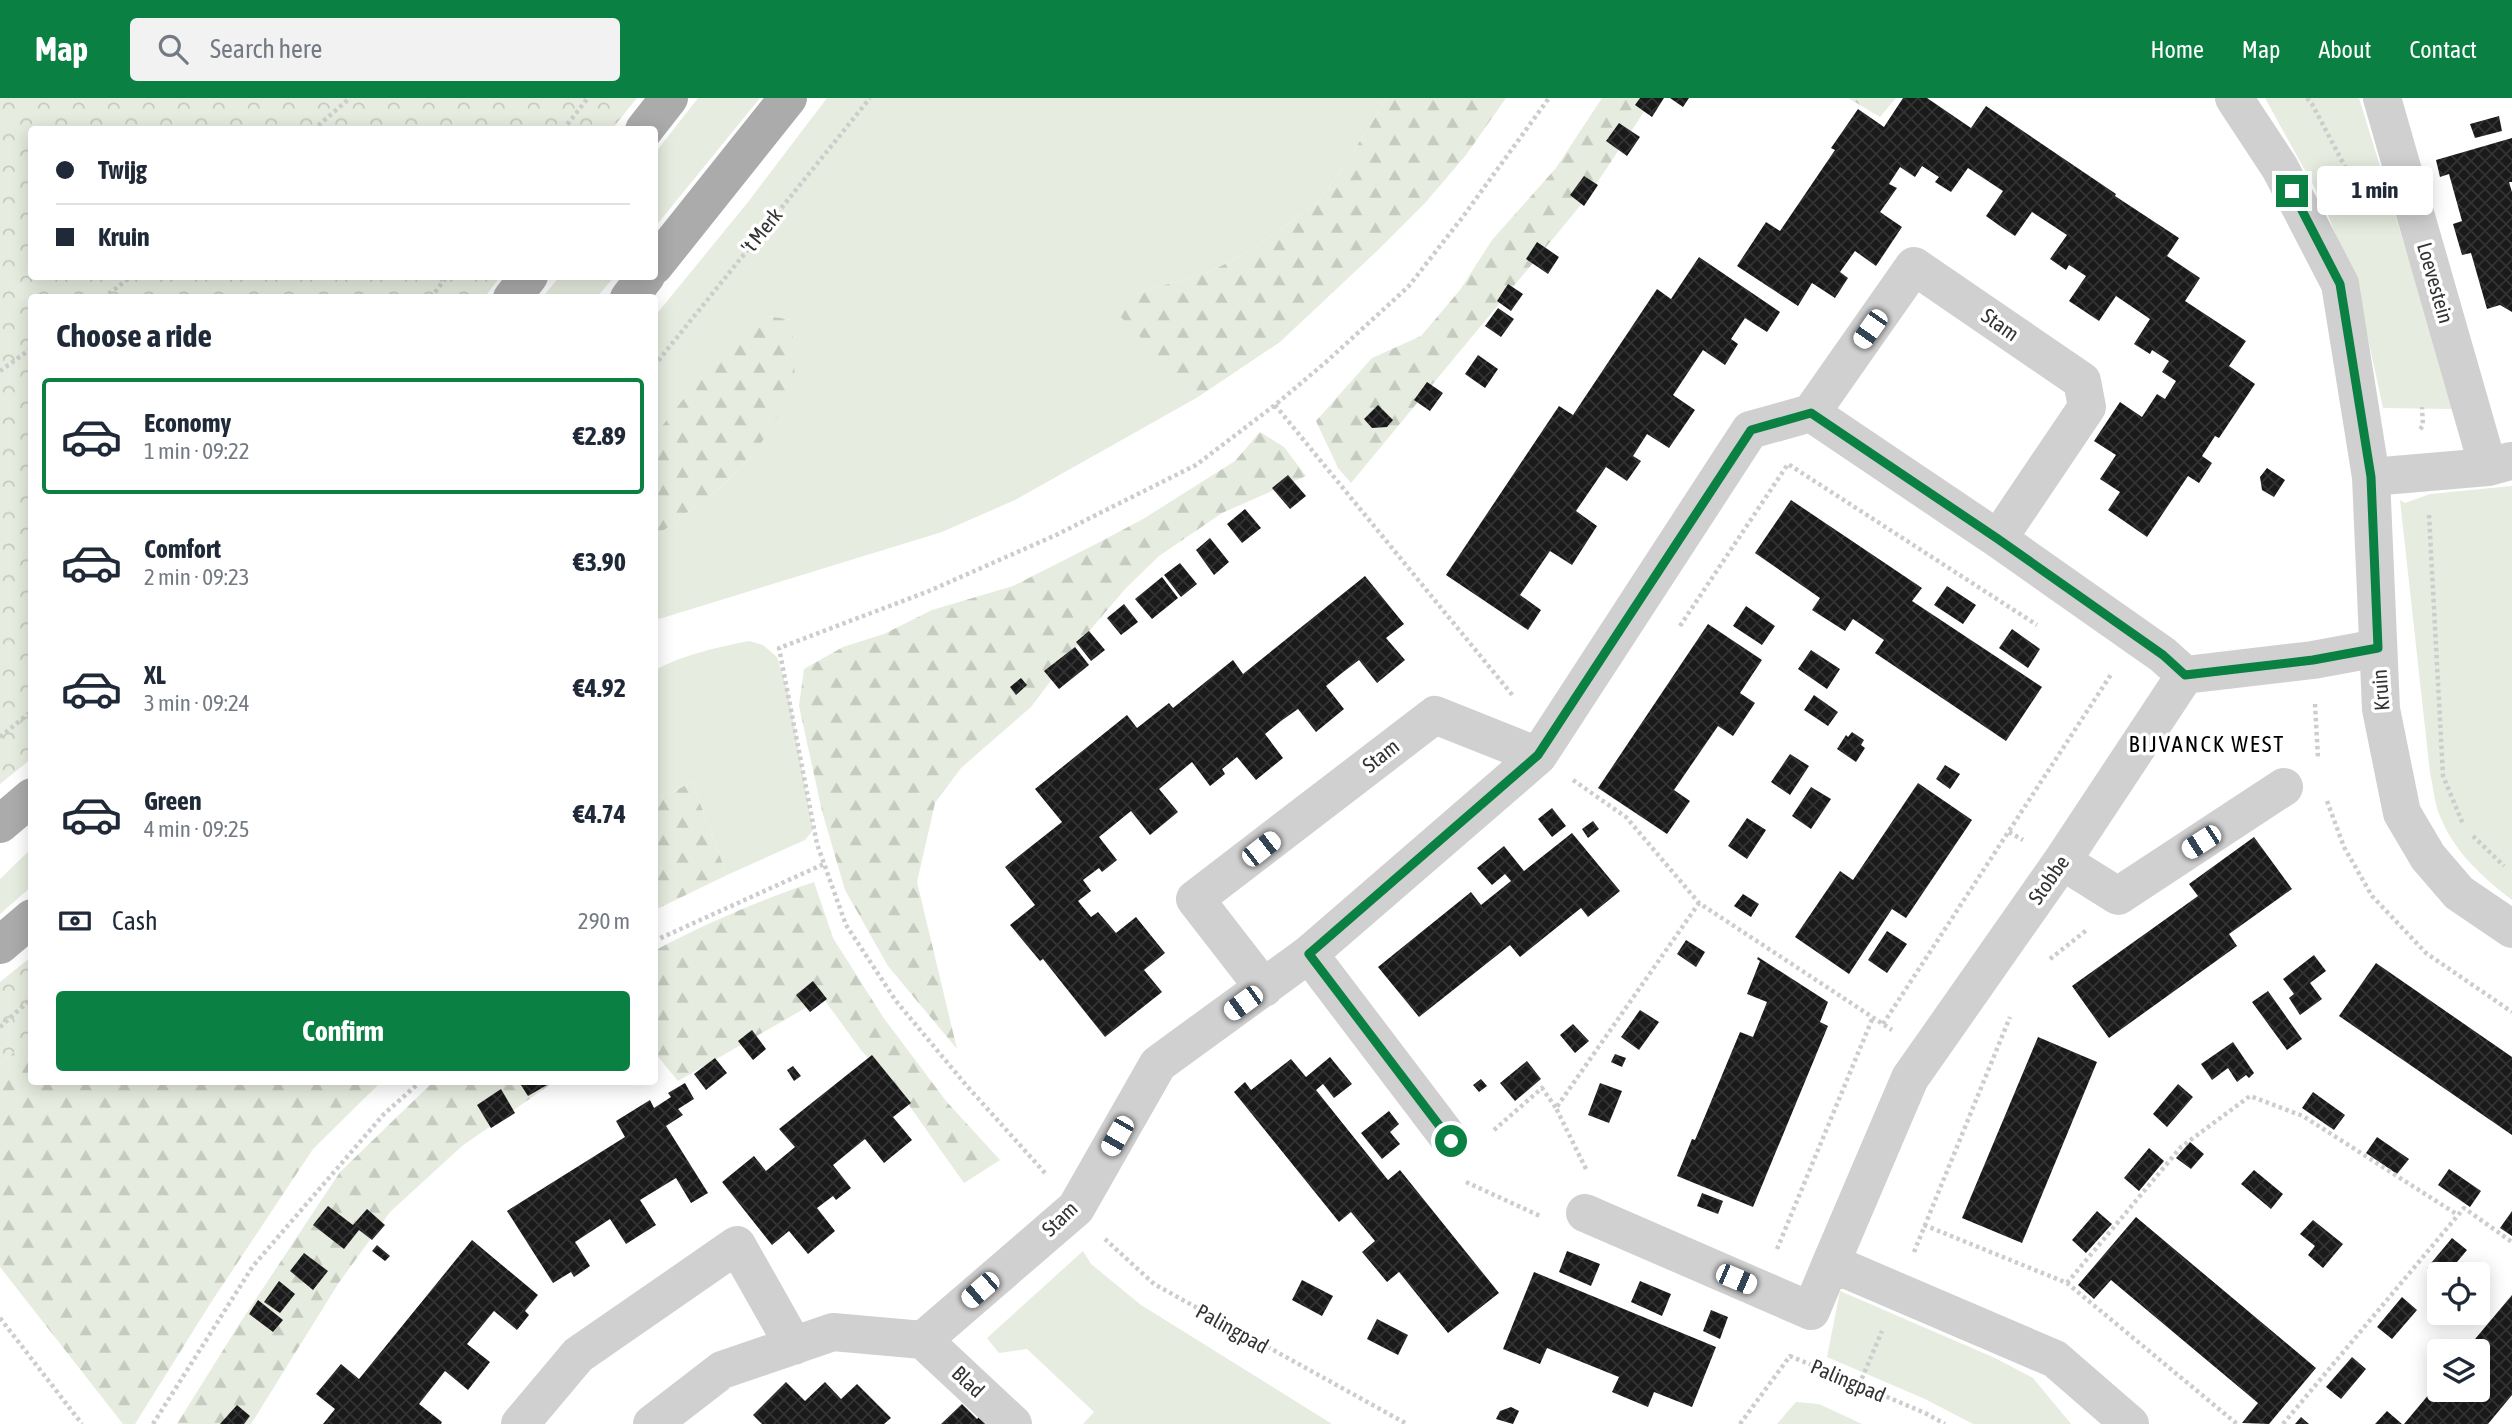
<!DOCTYPE html>
<html lang="en">
<head>
<meta charset="utf-8">
<style>
  :root { --surface:#fff; --page:#f2f2f3; --text:#1f2937; --muted:#747a83; --line:#e0e1e3; --accent:#0b8043 }
  body { margin:0; font-family:"Asap Condensed",sans-serif; background:var(--page); color:var(--text); height:100vh; display:flex; flex-direction:column; font-size:26px; white-space:nowrap }
  * { box-sizing:border-box; margin:0 }
  p { font-size:23px; color:var(--muted) }
  .icon { flex:none; width:38px; height:38px; fill:none; stroke:currentColor; stroke-width:2; stroke-linecap:round; stroke-linejoin:round }
  .map { position:relative; flex:1; overflow:hidden }
  .drawer { position:absolute; left:28px; top:196px; width:630px; height:791px; display:flex; flex-direction:column; background:var(--surface); border-radius:7px; box-shadow:0 4px 18px #0003 }
  .drawer>* { flex:none }
  .top-card { position:absolute; left:28px; top:28px; width:630px; height:154px; border-radius:7px; box-shadow:0 4px 18px #0003; display:grid; align-content:center; height:154px; padding:0 28px; background:var(--surface) }
  .buttons { position:absolute; left:2427px; top:1164px; display:grid; gap:14px }
  .buttons a { display:grid; place-items:center; width:63px; height:63px; border-radius:7px; background:var(--surface); box-shadow:0 4px 18px #0003; font-size:35px }
  .end { position:absolute; width:32px; height:32px; margin:-16px; border:9px solid #0b8043; background:#fff; box-shadow:0 0 0 4px #fff }
  .from { border-radius:50% }
  .bubble { position:absolute; height:49px; border-radius:7px; background:var(--surface); box-shadow:0 4px 18px #0003; font-size:23px; font-weight:700; line-height:49px; text-align:center }
  .car { position:absolute; width:21px; height:42px; margin:-21px -10px; border-radius:9px; box-shadow:0 0 5px 2px #0007; background:linear-gradient(#fff 24%,#345 0 40%,#fff 0 76%,#345 0 86%,#fff 0) }
  .top-card b { display:flex; align-items:center; gap:24px; height:66px; font-size:26px }
  .top-card b+b { border-top:2px solid var(--line) }
  .top-card i { width:18px; height:18px; background:var(--text) }
  ul { padding:0; list-style:none }
  li { display:flex; align-items:center; gap:21px; height:116px; margin:0 14px 10px; padding:0 14px; border:4px solid transparent; border-radius:7px }
  li div { flex:1 }
  li b { display:block; font-size:26px }
  li em { font-style:normal; font-weight:700 }
  li.on { border-color:var(--accent) }
  li>.icon { width:63px; height:63px; stroke-width:1.5 }
  h2 { padding:0 28px; font-size:32px; line-height:84px }
  .pay { display:flex; align-items:center; gap:18px; height:77px; padding:0 28px; font-size:26px }
  .pay p { margin-inline-start:auto }
  .button { display:flex; gap:14px; margin-top:auto; padding:14px 28px }
  .button a { flex:1; height:80px; border-radius:7px; background:var(--accent); color:#fff; font-size:28px; font-weight:700; line-height:80px; text-align:center }
  header { display:flex; align-items:center; gap:42px; box-sizing:border-box; height:98px; padding:0 35px; background:var(--accent); color:#fff }
  header strong { font-size:33px }
  nav { display:flex; gap:38px; margin-inline-start:auto; font-size:24px }
  .search { width:490px; height:63px; background:var(--page); display:flex; align-items:center; gap:18px; box-sizing:border-box; padding:0 24px; border-radius:7px; color:var(--muted); font-size:26px }
  .map>svg:first-child { display:block }
  .grass { fill:#e6ecdf }
  .forest { fill:url(#forest-firs) }
  .park { fill:url(#park-crowns) }
  .building { fill:url(#building-cross-hatch) }
  .lines { fill:none; stroke-linecap:round; stroke-linejoin:round }
  .path { stroke:#cdcdcd; stroke-width:4.5; stroke-dasharray:3.5 3.5; stroke-linecap:butt }
  .minor { stroke:#d0d0d0; stroke-width:38 }
  .major { stroke:#ababab; stroke-width:38 }
  .route { stroke:#0b8043; stroke-width:9 }
  .labels { text-anchor:middle; stroke-width:7; stroke-linejoin:round; paint-order:stroke }
  .street-label { font-size:21px; fill:#333; stroke:#fff }
  .neighbourhood-label { font-size:23px; letter-spacing:2px; fill:#000; stroke:#fff }
</style>
</head>
<body>
<header>
<strong>Map</strong>
<div class="search"><svg class="icon" aria-label="search" viewBox="0 0 24 24"><circle cx="10" cy="10" r="6"/><path d="M15 15l6 6"/></svg>Search here</div>
<nav><a>Home</a><a>Map</a><a>About</a><a>Contact</a></nav>
</header>
<div class="map">
<svg width="2512" height="1326" viewBox="0 0 2512 1326">
  <defs>
    <pattern id="forest-firs" width="22" height="20" patternUnits="userSpaceOnUse" patternTransform="scale(1.75)"><rect width="22" height="20" fill="#e6ecdf"/><path d="M5 1l3.5 6h-7zM16 11l3.5 6h-7z" fill="#c6cbc0"/></pattern>
    <pattern id="park-crowns" width="20" height="18" patternUnits="userSpaceOnUse" patternTransform="scale(1.75)"><rect width="20" height="18" fill="#e6ecdf"/><path d="M2 6a3 3 0 1 1 6 0M12 15a3 3 0 1 1 6 0" fill="none" stroke="#c6cbc0"/></pattern>
    <pattern id="building-cross-hatch" width="8" height="8" patternUnits="userSpaceOnUse" patternTransform="scale(1.75)"><rect width="8" height="8" fill="#1a1a1a"/><path d="M0 0l8 8M0 8l8-8" fill="none" stroke="#333"/></pattern>
  </defs>
  <rect width="100%" height="100%" fill="#fff"/>
  <path class="grass" d="M698,0H760L655,129V55Z
    M827,0H1387L1348,62L1319,103L1287,127L1241,158L1209,174L1134,196L1118,215L1198,299L1015,402L942,434L659,521L655,514V439L720,390L756,353L791,222L768,218L655,337V218L748,104Z
    M2265,0H2359L2455,311L2383,310L2358,194L2324,107Z
    M559,179V178L614,179L597,199H543Z
    M2512,388V802C2481,778 2452,752 2438,713C2434,701 2433,687 2430,675L2400,402L2405,405L2430,396Z
    M749,543L763,547L777,559L788,594L813,732L805,742L727,777L692,684L669,696L655,699V572C685,556 715,550 749,543Z
    M31,751V789L0,816V781Z
    M1083,1153L1091,1166L1141,1207L1332,1326H1083L1094,1314L1027,1251L999,1255L987,1240Z
    M1840,1193L1995,1260L2033,1280L2071,1326H1973L1925,1301L1827,1259Z
    M1796,1304L1819,1306L1862,1326H1777Z"/>
  <path class="forest" d="M1387,0H1506L1466,57L1425,105L1378,152L1280,244L1198,299L1117,215L1134,196L1209,174L1241,158L1287,127L1319,103L1348,62Z
    M1602,0H1653L1589,97L1351,385L1338,370L1316,323L1372,260L1421,238L1460,192L1492,142L1556,70Z
    M1848,0H1896L1880,19Z
    M754,212L768,218L792,222L795,283L778,318L756,353L720,390L655,439V337Z
    M1260,334L1284,349L1306,378L1222,415L1159,458L1126,490L1084,539L1031,609L961,670L935,705L917,784L957,951L888,868L845,792L822,713L799,608L804,571L843,549L884,536L932,512L1013,488L1096,446L1143,421L1235,363Z
    M692,684L727,777L655,812V699L669,696Z
    M814,784L833,840L883,919L946,1003L1000,1062L964,1085L906,1003L861,952L823,900L678,983L655,955L654,853C706,825 758,803 814,784Z
    M31,941L32,984H381L313,1051L210,1206L135,1326H123L0,1169V965Z
    M433,984H554L462,1048L390,1114L338,1186L251,1326H177L240,1225L340,1074Z"/>
  <path class="park" d="M0,0H637L612,31L32,32V178L500,179L484,200H32L31,661L0,686Z
    M31,859V941L0,965V884Z"/>
  <path class="building" d="M1640,0H1664L1652,19L1635,7Z
    M1670,0H1689L1683,9Z
    M1903,0H1927L1971,30L1986,8L2116,96L2115,98L2179,140L2167,158L2200,180L2185,203L2246,243L2229,268L2255,286L2219,340L2215,338L2202,358L2212,365L2199,385L2188,378L2147,439L2108,412L2120,394L2100,381L2116,357L2094,343L2120,304L2142,319L2157,296L2165,301L2176,283L2162,274L2169,263L2152,252L2150,256L2134,246L2150,221L2116,198L2099,223L2069,203L2086,178L2069,167L2066,172L2050,161L2067,137L2032,114L2015,138L2000,128L1986,118L2003,93L1968,70L1951,94L1935,84L1939,79L1922,68L1915,79L1900,69L1889,86L1897,90L1880,114L1902,129L1876,168L1855,153L1840,174L1848,180L1835,200L1812,185L1798,208L1737,168L1766,124L1780,133L1835,52L1831,50L1858,11L1884,29Z
    M2499,18L2502,33L2475,40L2470,26Z
    M1619,25L1640,39L1627,58L1606,43Z
    M2512,40V84H2509L2512,94V214L2500,207L2487,211L2471,155L2462,157L2453,126L2462,123L2449,76L2440,79L2436,62Z
    M1584,78L1598,87L1584,108L1570,97Z
    M1537,144L1559,159L1548,176L1526,161Z
    M1699,159L1780,214L1767,234L1745,220L1731,241L1738,246L1725,267L1703,252L1673,297L1695,312L1669,350L1647,336L1633,358L1641,363L1627,383L1606,369L1576,413L1597,428L1572,467L1550,453L1520,497L1541,512L1528,532L1446,477L1559,308L1573,317L1657,191L1671,201Z
    M1508,186L1523,196L1511,213L1497,203Z
    M1498,210L1514,221L1501,239L1485,228Z
    M1478,257L1498,271L1485,290L1465,276Z
    M1427,284L1443,295L1430,313L1414,302Z
    M1378,307L1393,322L1387,329L1372,330L1364,321Z
    M2267,370L2285,382L2274,399L2262,392L2260,379Z
    M1288,377L1306,398L1290,411L1272,390Z
    M1791,402L1922,490L1912,503L2042,589L2006,643L1875,555L1884,542L1853,521L1845,533L1812,512L1820,500L1755,455Z
    M1245,411L1261,430L1242,445L1227,426Z
    M1210,440L1229,464L1214,477L1196,452Z
    M1180,465L1197,486L1181,499L1164,477Z
    M1365,478L1404,526L1386,540L1405,562L1377,585L1359,562L1342,575L1326,588L1344,611L1316,634L1298,611L1281,623L1265,636L1283,660L1256,682L1237,659L1222,671L1225,676L1210,688L1192,664L1159,691L1178,714L1150,737L1131,713L1099,739L1117,762L1102,774L1099,770L1083,782L1091,793L1078,803L1091,819L1098,814L1116,835L1136,819L1165,855L1144,872L1162,894L1105,939L1043,861L1040,863L1010,827L1035,807L1005,769L1062,724L1035,691L1127,617L1137,630L1169,605L1173,610L1233,562L1243,576Z
    M1162,479L1178,500L1152,521L1135,501Z
    M1947,488L1976,507L1963,526L1934,507Z
    M1124,506L1138,524L1121,537L1107,520Z
    M1746,508L1775,528L1762,547L1733,528Z
    M1708,526L1762,562L1740,595L1755,605L1733,638L1718,628L1674,692L1690,703L1667,736L1598,690Z
    M2012,531L2040,551L2028,570L1999,550Z
    M1089,533L1105,552L1091,563L1076,544Z
    M1075,549L1089,567L1059,591L1044,573Z
    M1811,552L1840,571L1827,591L1798,571Z
    M1021,580L1027,587L1016,597L1010,589Z
    M1814,597L1838,614L1828,628L1804,612Z
    M1852,634L1864,642L1861,647L1865,650L1856,664L1837,651L1846,637L1848,639Z
    M1790,656L1809,668L1790,697L1771,684Z
    M1945,667L1960,676L1950,691L1936,681Z
    M1918,685L1972,722L1906,820L1892,811L1849,876L1795,839L1840,773L1853,782Z
    M1811,689L1831,701L1811,731L1792,718Z
    M1552,710L1566,728L1552,739L1538,721Z
    M1747,720L1766,732L1747,761L1728,748Z
    M1593,723L1599,731L1588,740L1582,731Z
    M1572,735L1620,793L1588,819L1581,810L1520,859L1510,847L1419,919L1378,869L1471,794L1481,807L1511,783L1505,776L1492,787L1477,770L1504,748L1524,773Z
    M2254,739L2292,791L2229,836L2237,848L2109,940L2072,888L2198,798L2189,786Z
    M1743,796L1759,806L1751,819L1734,808Z
    M1887,833L1907,846L1887,875L1868,862Z
    M1686,842L1705,854L1696,869L1677,856Z
    M2314,857L2326,873L2310,885L2322,901L2300,917L2289,900L2294,896L2283,881Z
    M1758,859L1828,904L1820,924L1828,928L1753,1109L1677,1078L1692,1041L1695,1042L1740,934L1753,939L1767,904L1747,896L1760,863L1757,861Z
    M2376,865L2512,959V1037L2339,918Z
    M813,883L827,901L810,914L796,897Z
    M2268,893L2302,941L2287,952L2252,904Z
    M1640,912L1659,924L1639,952L1621,939Z
    M1573,926L1589,943L1575,955L1560,937Z
    M752,932L766,951L753,962L738,943Z
    M2038,939L2097,964L2022,1145L1962,1120Z
    M2233,944L2254,975L2249,980L2246,977L2237,984L2228,970L2212,982L2201,966Z
    M1615,956L1626,960L1622,969L1611,964Z
    M872,957L911,1005L893,1019L912,1042L884,1065L865,1041L833,1067L851,1090L836,1102L833,1098L817,1110L835,1133L808,1156L789,1133L772,1147L722,1084L754,1058L766,1073L795,1049L779,1031Z
    M1330,959L1352,986L1334,1000L1323,986L1316,992L1388,1082L1400,1072L1499,1195L1448,1235L1399,1174L1387,1184L1362,1154L1375,1143L1351,1114L1339,1124L1234,994L1245,984L1251,992L1291,961L1306,979Z
    M715,960L727,975L706,992L694,976Z
    M1527,963L1541,981L1515,1003L1500,985Z
    M793,968L801,978L794,983L787,972Z
    M1481,981L1487,988L1479,994L1473,987Z
    M519,984H544L547,987L528,998Z
    M685,985L694,1001L678,1011L683,1017L666,1028L708,1095L691,1105L676,1080L640,1102L656,1127L626,1146L610,1121L575,1144L590,1168L574,1179L571,1174L553,1185L507,1113L625,1039L616,1023L650,1002L654,1010L671,999L668,995Z
    M1600,985L1622,993L1609,1025L1588,1017Z
    M2178,986L2193,999L2167,1029L2153,1016Z
    M501,991L515,1015L491,1030L477,1007Z
    M2313,994L2345,1017L2334,1032L2302,1010Z
    M1389,1013L1399,1026L1390,1034L1400,1046L1382,1061L1361,1035Z
    M2377,1039L2409,1061L2397,1076L2366,1055Z
    M2190,1044L2204,1056L2191,1071L2176,1060Z
    M2149,1050L2164,1063L2139,1093L2124,1080Z
    M2449,1071L2481,1093L2470,1109L2438,1087Z
    M2254,1072L2283,1096L2271,1111L2241,1086Z
    M1702,1095L1723,1103L1718,1116L1697,1108Z
    M328,1108L353,1127L367,1111L385,1127L372,1142L359,1132L344,1151L313,1127Z
    M2097,1113L2112,1126L2086,1155L2072,1142Z
    M2512,1113V1138L2500,1130Z
    M2136,1119L2316,1270L2269,1326L2242,1325L2258,1305L2111,1182L2094,1201L2078,1187Z
    M2313,1122L2343,1146L2323,1170L2308,1157L2315,1148L2300,1136Z
    M2452,1140L2467,1152L2447,1176H2440V1181L2427,1170Z
    M472,1142L538,1197L525,1213L529,1217L517,1232L494,1213L467,1246L490,1264L468,1292L445,1273L419,1306L442,1324L441,1326H323L335,1311L316,1296L341,1266L359,1281Z
    M377,1147L390,1158L385,1163L372,1153Z
    M1567,1153L1600,1166L1591,1188L1559,1174Z
    M304,1155L328,1173L313,1192L290,1173Z
    M1534,1174L1716,1249L1692,1309L1654,1294L1648,1309L1612,1294L1619,1279L1547,1250L1540,1266L1503,1251Z
    M1302,1182L1333,1198L1322,1218L1292,1202Z
    M279,1183L295,1196L280,1215L264,1204Z
    M1640,1183L1671,1196L1662,1218L1631,1204Z
    M2512,1197V1297L2488,1326H2404L2440,1283V1292H2478V1253H2465Z
    M2402,1199L2417,1212L2392,1241L2377,1229Z
    M258,1202L283,1222L273,1234L249,1216Z
    M1711,1212L1728,1219L1720,1241L1703,1233Z
    M1377,1221L1408,1237L1398,1257L1367,1241Z
    M2352,1259L2366,1271L2341,1301L2326,1289Z
    M786,1284L805,1303L825,1284L841,1301L857,1286L891,1320L884,1326H762L753,1317Z
    M962,1306L977,1321L981,1317L991,1326H941Z
    M237,1307L250,1318L244,1326H220Z
    M1511,1309L1519,1313L1513,1326L1496,1321L1500,1313Z
    M2387,1313L2402,1326H2375Z
    M2301,1319L2309,1326H2295Z"/>
  <g class="lines">
    <path class="path" d="M2307,0L2312,6L2361,99
      M313,32L350,0
      M563,32L588,0
      M103,200L132,178
      M431,200L447,178
      M654,268L870,0
      M0,273L32,250
      M1275,307L1514,599
      M2420,331L2423,328L2422,309
      M2429,417L2443,678L2463,726
      M1680,528L1788,366L2037,527
      M2315,606L2318,660
      M0,639L32,613
      M1573,682L1626,719L1699,805L1892,932
      M2327,703L2344,749L2372,798L2426,855L2512,914
      M2009,734L2023,742
      M2473,738L2504,768
      M654,843L824,766
      M2050,861L2088,831
      M1883,926L2112,575
      M0,929L32,900
      M1494,1032L1542,990L1556,1010
      M1586,1071L1556,1010L1699,805
      M1045,1075L966,987L896,903L846,827L817,746L779,550L929,493L1056,437L1196,367L1275,307L1326,264L1408,189L1462,120L1549,0
      M1466,1084L1540,1118
      M1924,1127L2067,1185L2237,1326
      M1105,1141L1154,1186L1407,1326
      M1777,1151L1873,919
      M1914,1154L2010,919
      M2067,1185L2181,1049L2250,998L2303,1018L2458,1117
      M0,1220L82,1326
      M1859,1287L1882,1233
      M153,1326L253,1168L384,1016L420,984
      M1740,1326L1790,1258L1925,1315L1945,1326
      M2283,1326L2464,1110L2512,1144"/>
    <path class="minor" d="M2234,0L2280,70L2340,186L2371,379L2381,611L2402,715L2428,759L2459,795L2512,831
      M2382,0L2488,369
      M1811,315L1914,168L2082,283L2087,309L1998,441
      M2371,379L2488,369L2511,363
      M2062,763L2118,798L2284,689
      M1309,856L1451,1043
      M1264,890L1195,801L1435,617L1538,658
      M1585,1115L1811,1213L1831,1165
      M923,1242L1013,1326
      M520,1326L578,1257L737,1147L794,1248
      M652,1326L722,1272L833,1234L923,1242L1076,1110L1158,966L1309,856L1538,658L1750,332L1811,315L1998,441L2163,557L2185,577
      M2130,1326L2055,1261L1831,1165L1910,980L2062,763L2185,577L2313,562L2378,550"/>
    <path class="major" d="M644,32L669,0
      M654,168L788,0
      M512,200L529,178
      M629,200L646,178
      M0,726L32,699
      M0,847L32,820"/>
  </g>
  <g class="lines">
    <path class="route" d="M1451,1043L1309,856L1538,657L1751,332L1811,315L1998,441L2163,557L2185,577L2313,562L2378,550L2371,379L2340,186L2292,93"/>
  </g>
  <g class="labels">
    <g class="street-label">
      <text transform="translate(762 133) rotate(-51)" y="7">'t Merk</text>
      <text transform="translate(2435 185) rotate(74)" y="7">Loevestein</text>
      <text transform="translate(2000 227) rotate(35)" y="7">Stam</text>
      <text transform="translate(2381 592) rotate(-94)" y="7">Kruin</text>
      <text transform="translate(1381 658) rotate(-38)" y="7">Stam</text>
      <text transform="translate(2049 782) rotate(-55)" y="7">Stobbe</text>
      <text transform="translate(1060 1121) rotate(-44)" y="7">Stam</text>
      <text transform="translate(1232 1231) rotate(29)" y="7">Palingpad</text>
      <text transform="translate(1848 1283) rotate(23)" y="7">Palingpad</text>
      <text transform="translate(968 1284) rotate(43)" y="7">Blad</text>
    </g>
    <g class="neighbourhood-label">
      <text x="2207" y="654">BIJVANCK WEST</text>
    </g>
  </g>
</svg>
<div class="buttons">
<a><svg class="icon" aria-label="locate" viewBox="0 0 24 24"><circle cx="12" cy="12" r="6"/><path d="M12 2v4M12 18v4M2 12h4M18 12h4"/></svg></a>
<a><svg class="icon" aria-label="layers" viewBox="0 0 24 24"><path d="M12 4l9 5-9 5-9-5zM3 14l9 5 9-5"/></svg></a>
</div>
<i class="end from" style="left:1451px;top:1043px"></i>
<i class="end" style="left:2292px;top:93px"></i>
<div class="bubble" style="left:2317px;top:68px;width:116px">1 min</div>
<i class="car" style="left:1870px;top:231px;rotate:215deg"></i>
<i class="car" style="left:2201px;top:744px;rotate:237deg"></i>
<i class="car" style="left:1261px;top:751px;rotate:52deg"></i>
<i class="car" style="left:1243px;top:905px;rotate:234deg"></i>
<i class="car" style="left:1117px;top:1038px;rotate:210deg"></i>
<i class="car" style="left:1736px;top:1181px;rotate:113deg"></i>
<i class="car" style="left:980px;top:1192px;rotate:229deg"></i>
<div class="top-card">
<b><i class="from"></i>Twijg</b>
<b><i></i>Kruin</b>
</div>
<section class="drawer">
<h2>Choose a ride</h2>
<ul>
<li class="on"><svg class="icon" aria-label="car" viewBox="0 0 24 24"><path d="M5 17H2v-5l4-1 3-4h7l3 4 3 1v5h-3M9 17h6M6 11h13"/><circle cx="7" cy="17" r="2"/><circle cx="17" cy="17" r="2"/></svg><div><b>Economy</b><p>1 min · 09:22</p></div><em>€2.89</em></li>
<li><svg class="icon" aria-label="car" viewBox="0 0 24 24"><path d="M5 17H2v-5l4-1 3-4h7l3 4 3 1v5h-3M9 17h6M6 11h13"/><circle cx="7" cy="17" r="2"/><circle cx="17" cy="17" r="2"/></svg><div><b>Comfort</b><p>2 min · 09:23</p></div><em>€3.90</em></li>
<li><svg class="icon" aria-label="car" viewBox="0 0 24 24"><path d="M5 17H2v-5l4-1 3-4h7l3 4 3 1v5h-3M9 17h6M6 11h13"/><circle cx="7" cy="17" r="2"/><circle cx="17" cy="17" r="2"/></svg><div><b>XL</b><p>3 min · 09:24</p></div><em>€4.92</em></li>
<li><svg class="icon" aria-label="car" viewBox="0 0 24 24"><path d="M5 17H2v-5l4-1 3-4h7l3 4 3 1v5h-3M9 17h6M6 11h13"/><circle cx="7" cy="17" r="2"/><circle cx="17" cy="17" r="2"/></svg><div><b>Green</b><p>4 min · 09:25</p></div><em>€4.74</em></li>
</ul>
<div class="pay"><svg class="icon" aria-label="cash" viewBox="0 0 24 24"><path d="M3 7h18v10H3z"/><circle cx="12" cy="12" r="2"/></svg>Cash<p>290 m</p></div>
<div class="button"><a>Confirm</a></div>
</section>
</div>
</body>
</html>
